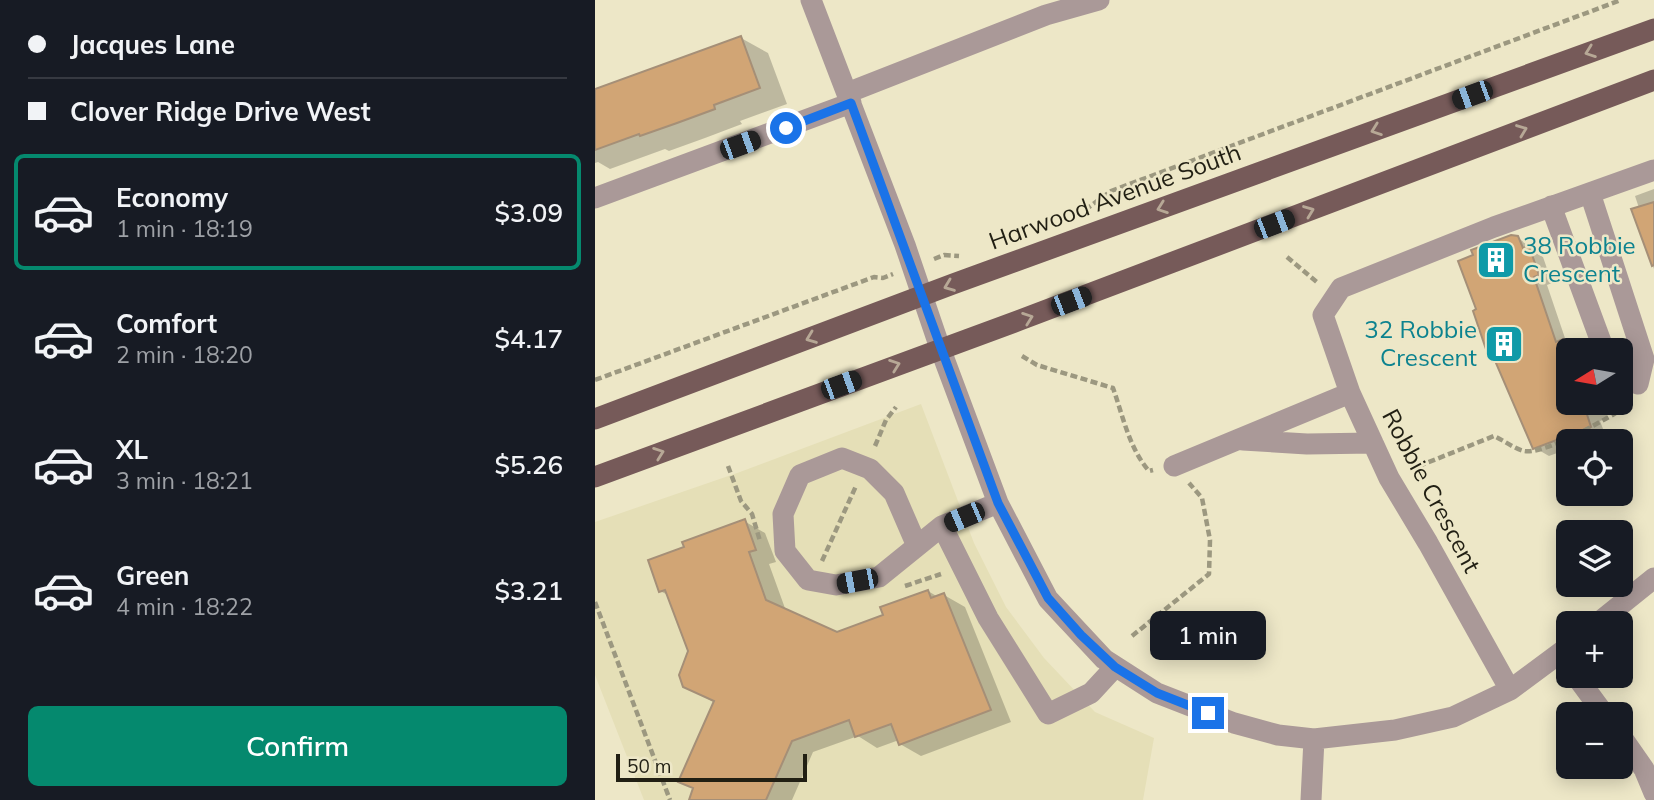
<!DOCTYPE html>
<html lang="en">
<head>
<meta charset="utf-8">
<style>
  :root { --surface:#171b24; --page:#242831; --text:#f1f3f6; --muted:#9ea1a6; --line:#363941; --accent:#05896e }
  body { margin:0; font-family:Mulish,sans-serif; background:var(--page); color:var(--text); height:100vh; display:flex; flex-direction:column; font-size:26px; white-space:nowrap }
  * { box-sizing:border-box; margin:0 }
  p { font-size:23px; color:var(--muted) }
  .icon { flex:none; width:38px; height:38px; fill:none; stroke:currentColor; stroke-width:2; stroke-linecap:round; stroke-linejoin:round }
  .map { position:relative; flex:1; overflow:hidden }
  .details { display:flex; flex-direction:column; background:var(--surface); width:595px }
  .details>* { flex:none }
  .top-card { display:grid; align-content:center; height:154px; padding:0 28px; background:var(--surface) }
  .needle { width:46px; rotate:259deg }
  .buttons { position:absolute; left:961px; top:338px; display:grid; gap:14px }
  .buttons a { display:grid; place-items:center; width:77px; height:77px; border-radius:10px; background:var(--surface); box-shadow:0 4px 18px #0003; font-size:35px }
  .scale { position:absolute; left:21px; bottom:18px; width:191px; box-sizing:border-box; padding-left:7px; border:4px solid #211f13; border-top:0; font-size:19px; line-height:24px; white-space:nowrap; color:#211f13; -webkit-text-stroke:5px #ede7c7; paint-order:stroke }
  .end { position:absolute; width:32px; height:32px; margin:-16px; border:9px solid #1a73e8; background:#fff; box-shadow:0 0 0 4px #fff }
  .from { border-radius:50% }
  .bubble { position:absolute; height:49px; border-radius:10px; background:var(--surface); box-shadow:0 4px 18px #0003; font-size:23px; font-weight:600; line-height:49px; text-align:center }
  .car { position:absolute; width:21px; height:42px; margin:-21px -10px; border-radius:9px; box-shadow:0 0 5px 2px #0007; background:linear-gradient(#222 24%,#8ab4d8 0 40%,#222 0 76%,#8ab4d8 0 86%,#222 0) }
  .top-card b { display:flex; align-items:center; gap:24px; height:66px; font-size:26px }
  .top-card b+b { border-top:2px solid var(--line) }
  .top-card i { width:18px; height:18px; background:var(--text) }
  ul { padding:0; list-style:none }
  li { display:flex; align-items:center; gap:21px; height:116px; margin:0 14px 10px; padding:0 14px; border:4px solid transparent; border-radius:10px }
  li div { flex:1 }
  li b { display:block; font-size:26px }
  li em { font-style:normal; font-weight:600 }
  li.on { border-color:var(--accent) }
  li>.icon { width:63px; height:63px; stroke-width:1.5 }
  .cta { display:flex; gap:14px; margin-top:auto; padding:14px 28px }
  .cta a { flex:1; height:80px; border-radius:10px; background:var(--accent); color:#fff; font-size:28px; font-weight:600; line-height:80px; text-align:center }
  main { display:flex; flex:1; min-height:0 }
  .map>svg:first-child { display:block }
  .built { fill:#e5dfb7 }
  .shadow { fill:#0003 }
  .building { fill:#d1a575; stroke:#a58f77; stroke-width:2 }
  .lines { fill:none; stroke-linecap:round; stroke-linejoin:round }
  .path { stroke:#9c9880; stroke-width:4.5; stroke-dasharray:7 3.5; stroke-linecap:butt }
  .minor { stroke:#aa9998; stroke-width:21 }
  .major { stroke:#765a59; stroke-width:21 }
  .oneway { stroke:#b7a896 }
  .route { stroke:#1a73e8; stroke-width:9 }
  .labels { text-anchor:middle; stroke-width:5; stroke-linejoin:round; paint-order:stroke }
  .street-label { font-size:24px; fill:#211f13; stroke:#ede7c7 }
  .culture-label { font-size:24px; fill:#0d838f; stroke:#ede7c7; text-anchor:start }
</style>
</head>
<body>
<main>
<section class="details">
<div class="top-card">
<b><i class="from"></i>Jacques Lane</b>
<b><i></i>Clover Ridge Drive West</b>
</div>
<ul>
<li class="on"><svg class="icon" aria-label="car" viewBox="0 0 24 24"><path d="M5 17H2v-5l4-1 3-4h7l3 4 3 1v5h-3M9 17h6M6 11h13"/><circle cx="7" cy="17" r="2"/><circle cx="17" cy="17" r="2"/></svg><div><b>Economy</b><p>1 min · 18:19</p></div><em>$3.09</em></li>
<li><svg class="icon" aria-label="car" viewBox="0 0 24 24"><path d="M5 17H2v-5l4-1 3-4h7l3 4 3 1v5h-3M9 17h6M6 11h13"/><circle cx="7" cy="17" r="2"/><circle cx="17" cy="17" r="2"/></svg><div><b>Comfort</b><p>2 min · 18:20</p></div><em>$4.17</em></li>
<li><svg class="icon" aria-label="car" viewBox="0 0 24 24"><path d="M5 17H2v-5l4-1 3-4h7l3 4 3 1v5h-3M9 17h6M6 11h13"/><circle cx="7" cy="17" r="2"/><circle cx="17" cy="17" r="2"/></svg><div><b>XL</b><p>3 min · 18:21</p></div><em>$5.26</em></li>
<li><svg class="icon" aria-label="car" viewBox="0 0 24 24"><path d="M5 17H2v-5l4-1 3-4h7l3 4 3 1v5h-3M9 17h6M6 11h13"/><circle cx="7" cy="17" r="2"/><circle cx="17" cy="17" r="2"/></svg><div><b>Green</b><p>4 min · 18:22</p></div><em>$3.21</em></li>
</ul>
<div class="cta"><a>Confirm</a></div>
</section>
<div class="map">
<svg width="1059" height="800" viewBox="0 0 1059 800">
  <rect width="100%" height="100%" fill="#ede7c7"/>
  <path class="built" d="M326,404L379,543L411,607L449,658L500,712L559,738L548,800H49L0,675V522L145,472Z"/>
  <path class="shadow" d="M146,38L173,53L192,104L145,121L147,124L110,138L74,151L70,149L15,169L3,162L0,163V91Z
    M1059,189V269L1038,210L1044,208L1040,196Z
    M922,238L937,246L939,252L948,257L957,283L952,285L972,344L982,350H973V402H1006L1013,418L1005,421L1010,434L992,441H973V449L954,456L940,448L902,361L895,357Z
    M149,521L170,533L181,562L174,564L191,611L242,633L290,616L333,591L343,597L349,595L370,607L416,722L326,756L305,744L304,740L282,748L263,736L218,752L197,800H96L99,789L85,781L120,703L90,686L94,651L73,595L65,591L91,548Z"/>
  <path class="building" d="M146,36L165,88L119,105L120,109L82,123L45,136L44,134L0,150V89Z
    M1059,202V265L1057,266L1036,209Z
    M916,235L923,236L928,248L934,246L944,275L939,277L961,342L968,339L973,351V402H988L996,427L938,449L898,356L894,358L878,311L881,309L863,261L878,255L876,250Z
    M150,519L161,550L154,552L171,600L242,632L288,615L285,607L333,590L336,598L349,593L396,710L304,745L296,724L260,737L254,720L197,741L171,800H94L98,788L83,782L119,701L88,687L84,675L93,651L70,590L64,592L53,560L89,547L87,542Z"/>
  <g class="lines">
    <path class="path" d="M490,210L516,191L1026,0
      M692,257L723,283
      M339,259L349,255L364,256
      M427,356L442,365L518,388C528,416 534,448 554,471L558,470
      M0,380L279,277L288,278L298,274
      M280,446L291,420L301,407
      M133,466L146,501L157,514L165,541
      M814,470L899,436C908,440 920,449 929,451C951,455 1016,416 1036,404
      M227,561L261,486
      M310,586L346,574
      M0,602L75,800
      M537,636L614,574L615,540L607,498L594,483"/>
    <path class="minor" d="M216,0L310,245L345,348L403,503L453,599L509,659L562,693L639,723L683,735L719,739L800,730L858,717L915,690L973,647
      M252,93L451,15L504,0
      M995,193L1049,359L1043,384L1026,377
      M0,198L256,103
      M956,206L1009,350
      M648,440L712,444L778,443
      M579,466L755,393
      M347,526L393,618L453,714L496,693L520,667
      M322,546L299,493L275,469L247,458L205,475L188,514L190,551L213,580L241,585L284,577L347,526L403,503
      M1003,623L1059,578
      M981,676L1009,714
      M915,690L833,543L794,478L755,393L728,315L746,288L899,227L1059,170
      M1026,736L1049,769L1059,793
      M716,800L719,739"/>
    <path class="major" d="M0,419L358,284L1059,29
      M0,477L425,320L1059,80"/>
  </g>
  <defs><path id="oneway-chevron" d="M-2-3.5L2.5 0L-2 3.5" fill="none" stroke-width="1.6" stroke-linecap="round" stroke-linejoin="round" transform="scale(1.75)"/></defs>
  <g class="oneway">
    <use href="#oneway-chevron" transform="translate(995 52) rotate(160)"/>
    <use href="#oneway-chevron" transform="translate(781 130) rotate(160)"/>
    <use href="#oneway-chevron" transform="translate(927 130) rotate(-21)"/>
    <use href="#oneway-chevron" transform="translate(567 208) rotate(160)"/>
    <use href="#oneway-chevron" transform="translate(714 211) rotate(-21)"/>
    <use href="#oneway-chevron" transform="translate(354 286) rotate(159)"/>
    <use href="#oneway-chevron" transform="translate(433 318) rotate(-20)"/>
    <use href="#oneway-chevron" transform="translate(216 338) rotate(159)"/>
    <use href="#oneway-chevron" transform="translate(300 365) rotate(-20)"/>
    <use href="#oneway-chevron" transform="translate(64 453) rotate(-20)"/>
  </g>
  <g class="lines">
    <path class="route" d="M191,128L256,103L403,503L453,598L486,635L520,667L562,693L613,713"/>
  </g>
  <defs>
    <g id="building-square" transform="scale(2.0125)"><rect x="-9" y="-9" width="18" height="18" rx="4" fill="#0f9aa8" stroke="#ede7c7"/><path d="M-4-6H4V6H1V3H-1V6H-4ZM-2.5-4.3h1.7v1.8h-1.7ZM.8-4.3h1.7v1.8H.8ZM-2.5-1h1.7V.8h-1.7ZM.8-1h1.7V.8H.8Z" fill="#fff"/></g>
  </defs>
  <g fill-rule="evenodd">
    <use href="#building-square" x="901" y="260"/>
    <use href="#building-square" x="909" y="344"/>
  </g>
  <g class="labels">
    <g class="street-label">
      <text transform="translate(520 197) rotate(-20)" y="8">Harwood Avenue South</text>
      <text transform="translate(836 491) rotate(62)" y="8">Robbie Crescent</text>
    </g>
    <g class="culture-label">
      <text x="928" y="254">38 Robbie<tspan x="928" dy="28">Crescent</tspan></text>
      <text x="882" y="338" text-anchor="end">32 Robbie<tspan x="882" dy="28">Crescent</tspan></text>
    </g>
  </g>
</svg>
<div class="buttons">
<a><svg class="needle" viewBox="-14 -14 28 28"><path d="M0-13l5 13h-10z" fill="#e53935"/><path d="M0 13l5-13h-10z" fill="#9ea1a6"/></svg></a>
<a><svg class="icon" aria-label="locate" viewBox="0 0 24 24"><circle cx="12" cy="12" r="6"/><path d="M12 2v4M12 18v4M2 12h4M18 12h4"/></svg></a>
<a><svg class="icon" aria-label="layers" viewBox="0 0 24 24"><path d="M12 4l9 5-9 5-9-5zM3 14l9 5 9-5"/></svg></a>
<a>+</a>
<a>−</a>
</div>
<div class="scale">50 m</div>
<i class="end from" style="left:191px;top:128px"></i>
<i class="end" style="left:613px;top:713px"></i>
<div class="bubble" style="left:555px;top:611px;width:116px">1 min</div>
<i class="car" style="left:877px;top:95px;rotate:250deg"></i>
<i class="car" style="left:145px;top:145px;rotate:70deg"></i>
<i class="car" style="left:679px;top:224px;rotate:69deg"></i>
<i class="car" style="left:476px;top:301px;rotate:69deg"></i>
<i class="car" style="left:246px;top:385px;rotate:70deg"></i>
<i class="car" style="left:369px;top:517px;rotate:247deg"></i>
<i class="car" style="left:262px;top:581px;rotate:259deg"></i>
</div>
</main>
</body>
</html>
